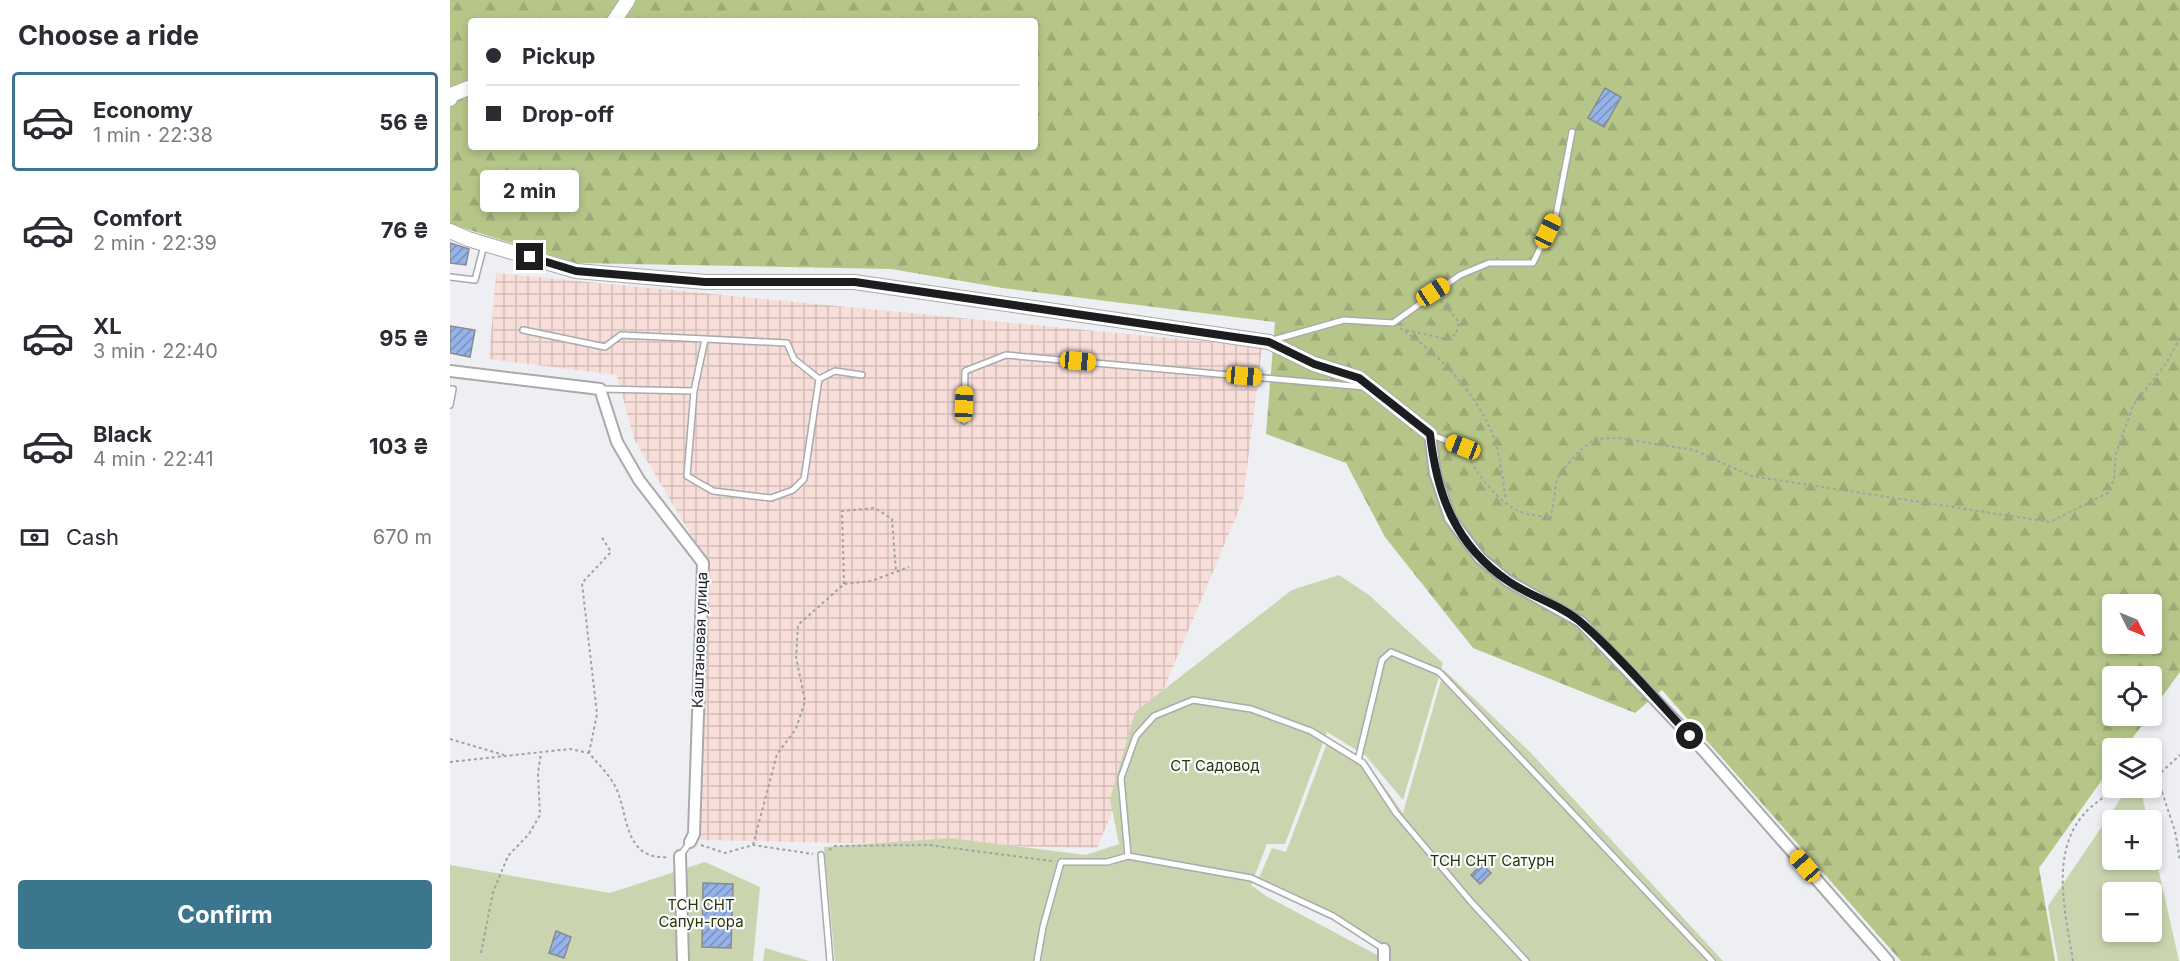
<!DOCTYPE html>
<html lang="en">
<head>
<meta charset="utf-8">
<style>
  :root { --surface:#fff; --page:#f7f7f7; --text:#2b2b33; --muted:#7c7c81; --line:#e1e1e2; --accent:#3b758e }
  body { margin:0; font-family:Inter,sans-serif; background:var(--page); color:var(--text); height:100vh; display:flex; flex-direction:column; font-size:22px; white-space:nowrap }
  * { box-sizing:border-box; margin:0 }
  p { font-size:20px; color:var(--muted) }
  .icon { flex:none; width:33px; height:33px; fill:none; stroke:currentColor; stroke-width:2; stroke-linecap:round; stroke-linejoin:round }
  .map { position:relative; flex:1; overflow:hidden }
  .panel { display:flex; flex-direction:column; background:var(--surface); width:450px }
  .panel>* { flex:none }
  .top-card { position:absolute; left:18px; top:18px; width:570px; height:132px; border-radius:6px; box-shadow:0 3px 9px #0003; display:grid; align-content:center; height:132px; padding:0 18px; background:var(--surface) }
  .needle { width:39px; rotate:133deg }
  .buttons { position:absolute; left:1652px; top:594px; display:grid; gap:12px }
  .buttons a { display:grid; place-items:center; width:60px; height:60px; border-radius:6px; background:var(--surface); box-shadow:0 3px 9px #0003; font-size:30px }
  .end { position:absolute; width:27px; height:27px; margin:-14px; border:8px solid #1c1d1e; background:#fff; box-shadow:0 0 0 3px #fff }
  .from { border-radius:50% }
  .bubble { position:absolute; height:42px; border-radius:6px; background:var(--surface); box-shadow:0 3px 9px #0003; font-size:20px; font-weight:700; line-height:42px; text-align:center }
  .car { position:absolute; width:18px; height:36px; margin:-18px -9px; border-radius:8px; box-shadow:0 0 4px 2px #0007; background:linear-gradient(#f5c518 24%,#345 0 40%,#f5c518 0 76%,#345 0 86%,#f5c518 0) }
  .top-card b { display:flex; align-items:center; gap:21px; height:57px; font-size:22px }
  .top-card b+b { border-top:2px solid var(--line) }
  .top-card i { width:15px; height:15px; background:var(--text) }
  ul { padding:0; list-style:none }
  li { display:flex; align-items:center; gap:18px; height:99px; margin:0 12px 9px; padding:0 6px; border:3px solid transparent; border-radius:6px }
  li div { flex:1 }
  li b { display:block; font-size:22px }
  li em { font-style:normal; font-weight:700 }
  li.on { border-color:var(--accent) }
  li>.icon { width:54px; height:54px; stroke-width:1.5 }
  h2 { padding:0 18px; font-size:27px; line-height:72px }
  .pay { display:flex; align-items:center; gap:15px; height:66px; padding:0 18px; font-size:22px }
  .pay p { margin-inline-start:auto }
  .cta { display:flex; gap:12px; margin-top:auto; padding:12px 18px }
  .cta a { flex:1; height:69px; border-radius:6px; background:var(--accent); color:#fff; font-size:24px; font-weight:700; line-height:69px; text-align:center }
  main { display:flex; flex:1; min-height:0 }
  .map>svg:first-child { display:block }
  .industrial { fill:url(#industrial-grid) }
  .green { fill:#cad5af; fill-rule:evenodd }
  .forest { fill:url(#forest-firs); fill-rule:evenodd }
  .building { fill:url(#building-hatch); stroke:#898b8e; stroke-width:1.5 }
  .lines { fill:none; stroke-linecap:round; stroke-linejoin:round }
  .service-casing { stroke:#a9aaad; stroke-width:8 }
  .minor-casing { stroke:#a9aaad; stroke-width:14 }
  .tertiary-casing { stroke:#a9aaad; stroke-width:16 }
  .path { stroke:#a1a2a5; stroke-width:2; stroke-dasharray:3 3; stroke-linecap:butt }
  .service { stroke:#fff; stroke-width:5 }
  .minor { stroke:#fff; stroke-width:10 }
  .tertiary { stroke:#fff; stroke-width:14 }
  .route { stroke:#1c1d1e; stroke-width:8 }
  .labels { text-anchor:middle; stroke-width:4.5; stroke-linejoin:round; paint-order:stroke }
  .street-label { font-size:15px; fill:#1c1d1e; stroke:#fafcff }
  .park-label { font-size:15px; fill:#2c3506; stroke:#fafcff }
</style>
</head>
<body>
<main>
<section class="panel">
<h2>Choose a ride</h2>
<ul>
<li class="on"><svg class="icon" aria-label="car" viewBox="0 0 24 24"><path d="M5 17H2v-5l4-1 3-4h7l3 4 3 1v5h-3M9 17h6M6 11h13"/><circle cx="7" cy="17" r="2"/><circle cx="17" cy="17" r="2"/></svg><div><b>Economy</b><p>1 min · 22:38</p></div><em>56 ₴</em></li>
<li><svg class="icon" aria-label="car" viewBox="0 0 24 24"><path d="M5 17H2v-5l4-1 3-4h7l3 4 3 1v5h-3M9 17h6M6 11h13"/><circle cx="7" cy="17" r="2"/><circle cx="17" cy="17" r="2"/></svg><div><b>Comfort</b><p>2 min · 22:39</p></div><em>76 ₴</em></li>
<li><svg class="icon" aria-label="car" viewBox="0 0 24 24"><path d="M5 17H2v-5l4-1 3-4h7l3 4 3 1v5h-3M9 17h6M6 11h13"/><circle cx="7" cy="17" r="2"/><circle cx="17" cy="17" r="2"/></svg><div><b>XL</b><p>3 min · 22:40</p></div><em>95 ₴</em></li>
<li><svg class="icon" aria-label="car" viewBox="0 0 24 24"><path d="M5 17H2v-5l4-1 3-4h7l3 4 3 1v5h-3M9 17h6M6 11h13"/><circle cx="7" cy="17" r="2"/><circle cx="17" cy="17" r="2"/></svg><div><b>Black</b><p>4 min · 22:41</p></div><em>103 ₴</em></li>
</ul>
<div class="pay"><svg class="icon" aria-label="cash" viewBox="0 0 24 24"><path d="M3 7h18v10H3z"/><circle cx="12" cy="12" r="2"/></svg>Cash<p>670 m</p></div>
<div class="cta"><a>Confirm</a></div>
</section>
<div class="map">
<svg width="1730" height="961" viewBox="0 0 1730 961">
  <defs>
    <pattern id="industrial-grid" width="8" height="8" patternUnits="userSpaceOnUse" patternTransform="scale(1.5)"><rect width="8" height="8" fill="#f8ded9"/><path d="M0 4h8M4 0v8" fill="none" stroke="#d4beba"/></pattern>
    <pattern id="forest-firs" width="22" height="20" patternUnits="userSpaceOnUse" patternTransform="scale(1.5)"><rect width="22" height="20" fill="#b6c689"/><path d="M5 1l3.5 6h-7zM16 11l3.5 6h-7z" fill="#9caa76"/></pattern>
    <pattern id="building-hatch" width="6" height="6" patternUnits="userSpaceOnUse" patternTransform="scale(1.5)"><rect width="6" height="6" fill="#95b3e8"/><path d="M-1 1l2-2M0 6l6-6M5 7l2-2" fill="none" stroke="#7991bb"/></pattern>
  </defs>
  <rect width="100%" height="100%" fill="#edeff2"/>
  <path class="industrial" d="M46,273L812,347L793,500L647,848L249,840L259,565L184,439L167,375L39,359Z"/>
  <path class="green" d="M889,575L919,595L993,663L953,800L916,756L877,732L835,844H817L801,885L816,896L929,956L928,961H385L374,847L500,838L636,855L669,844L660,799L685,712L842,590Z
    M994,670L1081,753L1273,961H936L928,942L867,906L809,878L822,848L836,852L879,738L918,764L953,813Z
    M1678,788H1690L1698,820H1662V860H1701V836L1729,961H1608L1598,906ZM1662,892H1701V932H1662Z
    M255,862L310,887L303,961H0V865L160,893Z
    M315,948L359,961H313Z"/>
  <path class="forest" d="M0,0H1730V672L1701,712V676H1662V716H1699L1675,748H1662V766L1589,868L1605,961H1451L1212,690L1185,713L1023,648L935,537L896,463L816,434L825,322L553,288L441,269L126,263L0,224ZM21,21H585V147H21ZM1662,604H1701V644H1662Z"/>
  <path class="building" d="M1155,88L1171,97L1154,127L1138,118Z
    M0,243L19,249L16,265L0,263Z
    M0,326L25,330L20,357L0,353Z
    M1032,864L1041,873L1030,884L1021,875Z
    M253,883L283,884L281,948L252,947Z
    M106,931L121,937L114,958L99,953Z"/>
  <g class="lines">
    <g class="service-casing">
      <path id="service" d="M0,277L25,280L34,245
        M73,330L155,347L171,335L255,339L244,391L150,389
        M255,339L337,343L344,359L369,379L385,371L412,375
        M823,340L894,320L943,323L1010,275L1039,263H1083L1106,215L1122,132
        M0,389H3L0,405
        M244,391L237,476L263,491L321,498L343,490L354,479L369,379
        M514,421L515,371L556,355L914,387
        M982,435L1013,447
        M908,760L932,660L941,652L989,672L1262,961
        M371,855L380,961
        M230,856L240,842
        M678,856L671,778L686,736L704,716L743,700L801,709L861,731L913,763L946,813L1022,903L1076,961
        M587,961L593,927L611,862H657L678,856L801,878L883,916L934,949"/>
    </g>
    <g class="minor-casing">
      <path id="minor" d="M0,371L150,389L167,442L189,480L253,563L244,834L240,842
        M980,434L985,473L1000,518L1030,558L1058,581L1131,622L1253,750L1438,961
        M230,856L233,961
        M934,949V961"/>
    </g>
    <g class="tertiary-casing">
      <path id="tertiary" d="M164,21L178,0
        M0,99L1,95L21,87
        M0,231L18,239L126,271L256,282H404L819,342L864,364L909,378L980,434"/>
    </g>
    <path class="path" d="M950,328C988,354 1020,386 1040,428C1050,449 1052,477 1056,500
      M956,330L996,339L1006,334L1009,322L990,300
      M1018,456C1028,476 1048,501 1068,511C1078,515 1091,516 1101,518L1107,478L1128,452L1145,439L1168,438L1244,450L1301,476L1600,522L1658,493L1664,479L1666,453L1683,406L1717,362L1730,338
      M394,584L392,511L425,508L442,519L446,572
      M0,739L54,755
      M139,753L147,714L132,583L161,552L151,536
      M0,762L120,749L139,753C147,763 159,774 165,786C179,812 172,861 219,857
      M1701,787L1712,792L1725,831L1730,861
      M1712,792L1705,778L1730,755
      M251,845L275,853L303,845L363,854
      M303,845L327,754L346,729L355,701L346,657L348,625L394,584L421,581L459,567
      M379,850L385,846L479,845L602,861
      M31,953L43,892L58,856L79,834L90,815L88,773L91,753
      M1623,961C1614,905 1596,837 1650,800C1656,795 1663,790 1670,788"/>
    <use href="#service" class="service"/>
    <use href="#minor" class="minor"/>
    <use href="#tertiary" class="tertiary"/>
  </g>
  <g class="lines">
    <path class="route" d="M80,257L126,271L255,282H405L819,342L864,364L909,378L980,434C987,495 1005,545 1058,581C1081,597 1112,605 1133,624C1171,658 1205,698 1240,736"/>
  </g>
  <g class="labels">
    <g class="street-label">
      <text transform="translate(250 640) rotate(-88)" y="5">Каштановая улица</text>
    </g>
    <g class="park-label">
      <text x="765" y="771">СТ Садовод</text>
      <text x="1042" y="866">ТСН СНТ Сатурн</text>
      <text x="251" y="910">ТСН СНТ<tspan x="251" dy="17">Сапун-гора</tspan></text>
    </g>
  </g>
</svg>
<div class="buttons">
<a><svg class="needle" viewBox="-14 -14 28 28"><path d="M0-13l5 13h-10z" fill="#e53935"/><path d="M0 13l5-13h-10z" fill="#7c7c81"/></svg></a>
<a><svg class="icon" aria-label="locate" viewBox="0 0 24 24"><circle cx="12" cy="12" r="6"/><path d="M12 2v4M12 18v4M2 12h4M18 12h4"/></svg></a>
<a><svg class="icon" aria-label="layers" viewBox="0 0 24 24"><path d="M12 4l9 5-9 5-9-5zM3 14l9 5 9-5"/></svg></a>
<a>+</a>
<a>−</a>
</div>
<i class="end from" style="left:1240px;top:736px"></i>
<i class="end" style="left:80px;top:257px"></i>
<div class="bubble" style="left:30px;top:170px;width:99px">2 min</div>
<i class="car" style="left:1098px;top:231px;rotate:25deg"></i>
<i class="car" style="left:983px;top:292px;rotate:57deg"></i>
<i class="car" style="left:628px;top:361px;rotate:95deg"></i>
<i class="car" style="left:794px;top:376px;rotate:95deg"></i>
<i class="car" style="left:514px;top:404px;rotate:2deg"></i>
<i class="car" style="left:1013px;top:447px;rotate:291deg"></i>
<i class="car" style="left:1355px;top:866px;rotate:319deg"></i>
<div class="top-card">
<b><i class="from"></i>Pickup</b>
<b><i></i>Drop-off</b>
</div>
</div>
</main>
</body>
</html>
